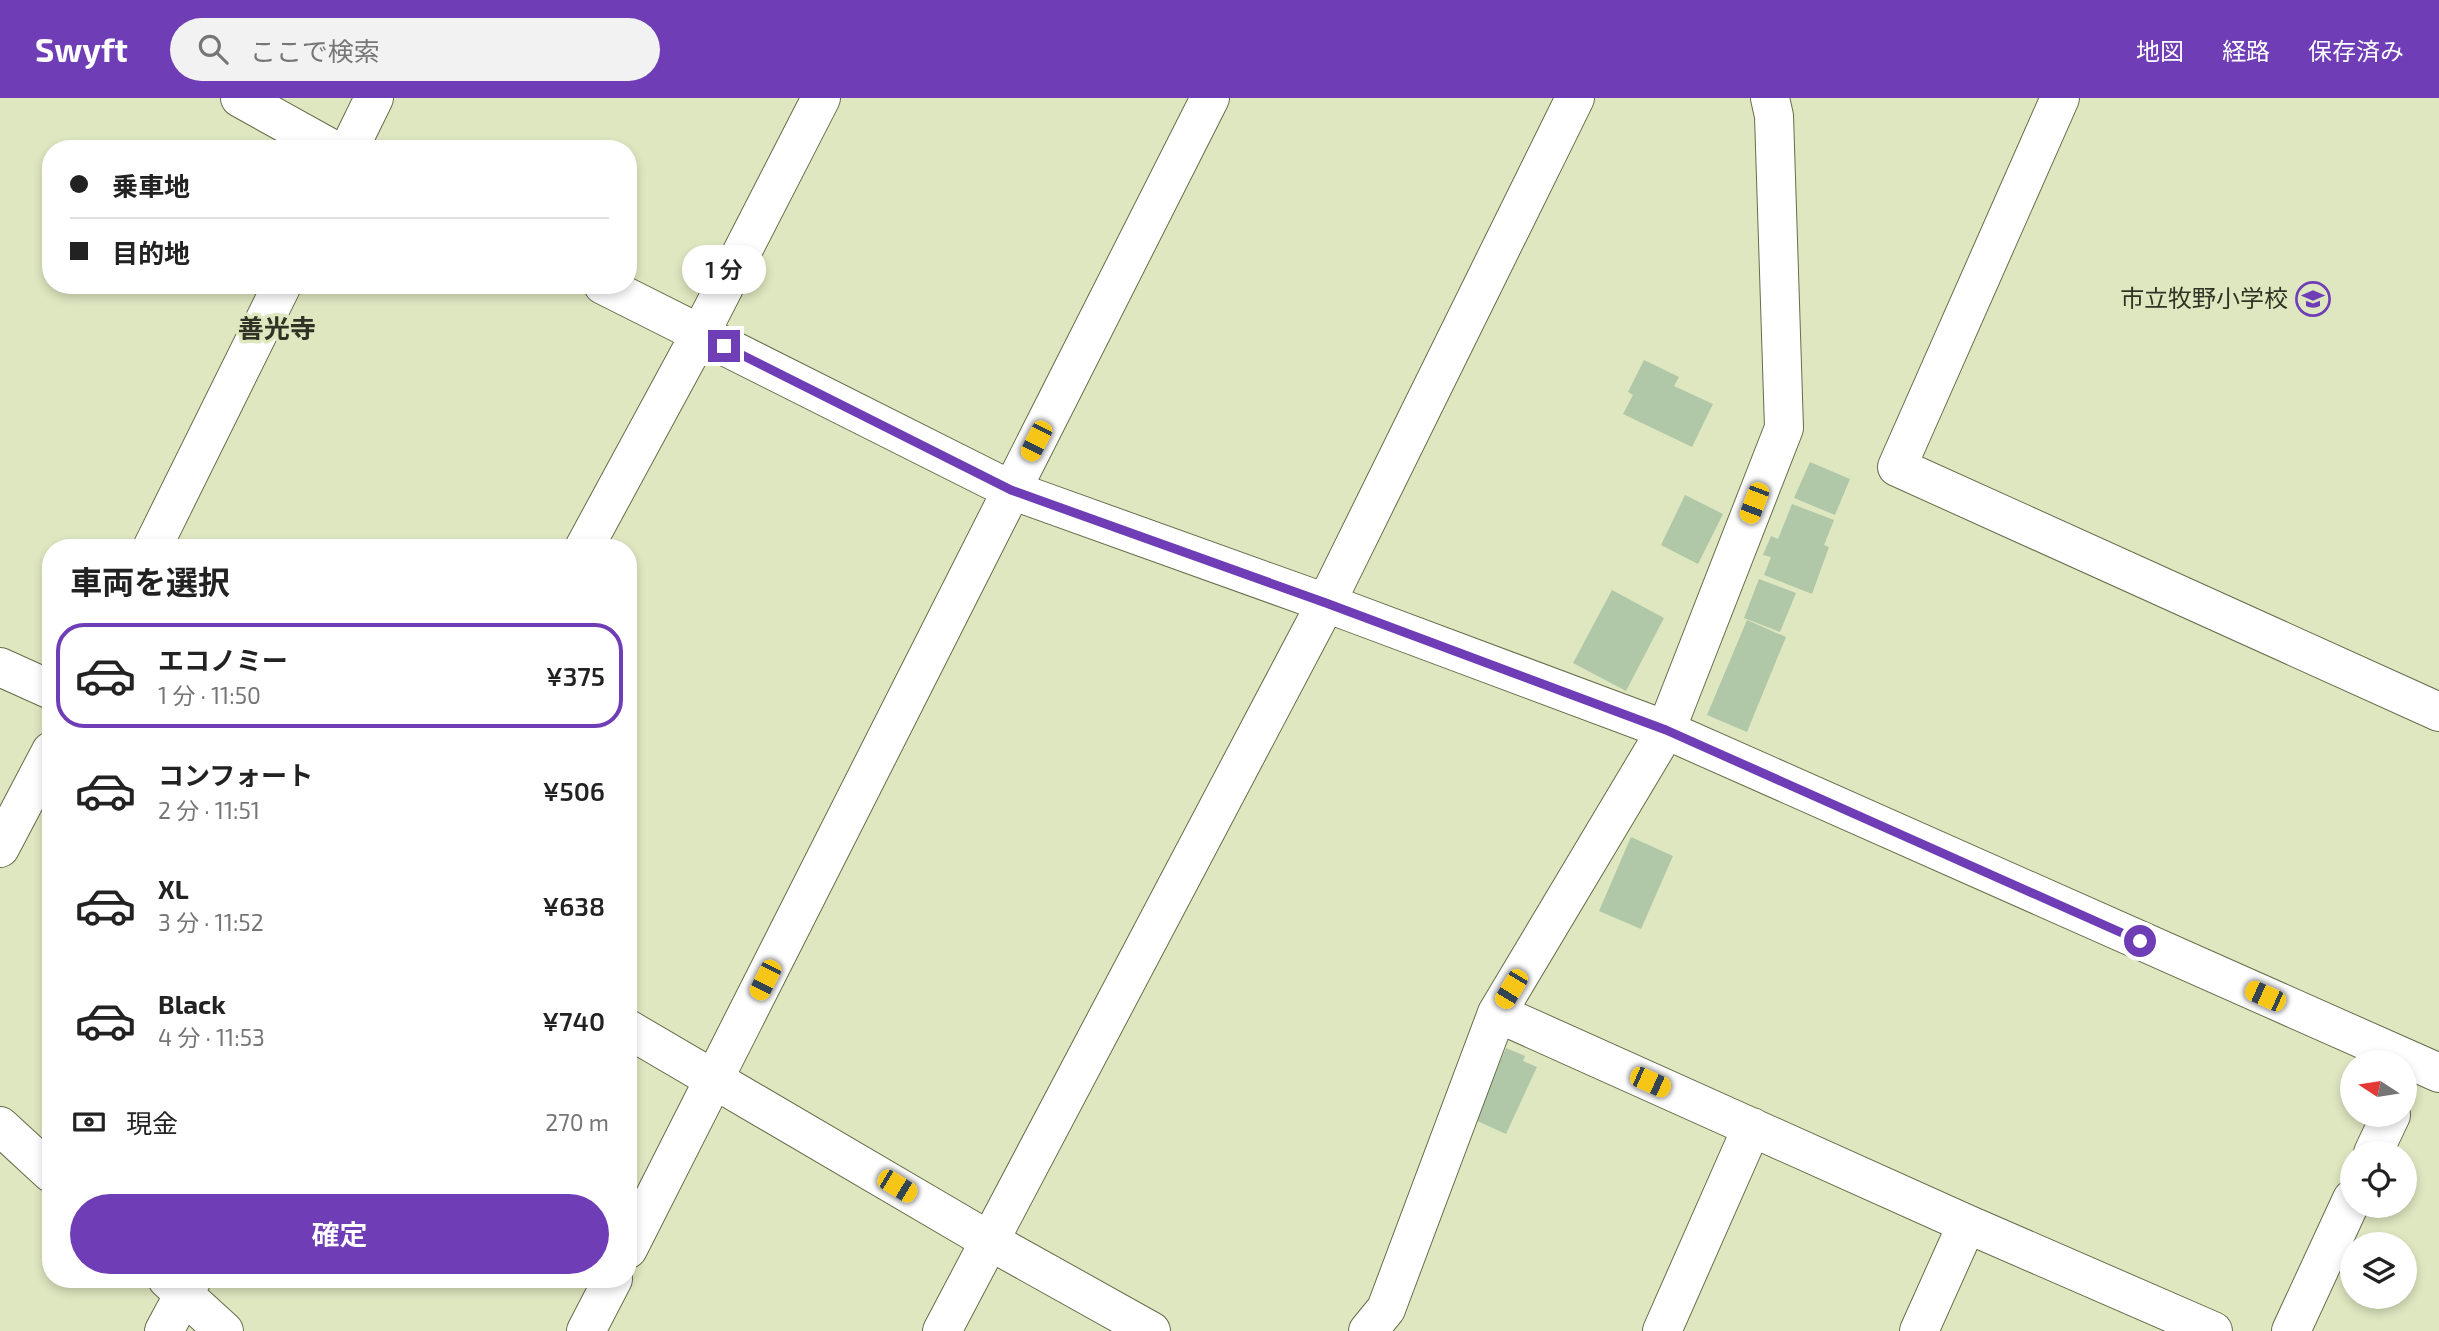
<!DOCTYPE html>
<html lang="ja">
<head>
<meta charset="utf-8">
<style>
  :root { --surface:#fff; --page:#f2f2f2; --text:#222; --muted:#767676; --line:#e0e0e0; --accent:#6f3eb6 }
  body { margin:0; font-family:"Exo 2","Noto Sans JP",sans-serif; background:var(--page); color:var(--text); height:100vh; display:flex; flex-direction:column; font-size:26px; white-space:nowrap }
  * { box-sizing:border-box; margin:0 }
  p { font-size:23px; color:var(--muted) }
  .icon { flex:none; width:38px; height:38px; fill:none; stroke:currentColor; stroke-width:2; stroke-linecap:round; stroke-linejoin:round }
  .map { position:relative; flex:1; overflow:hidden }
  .sheet { position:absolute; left:42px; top:441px; width:595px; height:749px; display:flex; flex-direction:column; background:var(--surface); border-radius:28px; box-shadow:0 4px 10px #0003 }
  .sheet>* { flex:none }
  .banner { position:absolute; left:42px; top:42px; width:595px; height:154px; border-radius:28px; box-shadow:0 4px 10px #0003; display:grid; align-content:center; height:154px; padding:0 28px; background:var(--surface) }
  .needle { width:46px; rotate:282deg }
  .controls { position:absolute; left:2340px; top:952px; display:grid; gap:14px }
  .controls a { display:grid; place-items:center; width:77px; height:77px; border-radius:50%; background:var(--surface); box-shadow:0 4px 10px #0003; font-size:35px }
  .end { position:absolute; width:32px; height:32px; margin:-16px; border:9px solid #6f3eb6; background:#fff; box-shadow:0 0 0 4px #fff }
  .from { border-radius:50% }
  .bubble { position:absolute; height:49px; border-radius:24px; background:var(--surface); box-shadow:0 4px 10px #0003; font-size:23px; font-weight:600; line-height:49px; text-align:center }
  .car { position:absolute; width:21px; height:42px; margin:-21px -10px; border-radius:9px; box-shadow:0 0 5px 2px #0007; background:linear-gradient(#f5c518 24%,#345 0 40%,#f5c518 0 76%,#345 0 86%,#f5c518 0) }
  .banner b { display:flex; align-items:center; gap:24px; height:66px; font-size:26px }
  .banner b+b { border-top:2px solid var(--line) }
  .banner i { width:18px; height:18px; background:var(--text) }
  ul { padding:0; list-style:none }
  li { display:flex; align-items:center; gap:21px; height:105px; margin:0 14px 10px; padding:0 14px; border:4px solid transparent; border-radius:28px }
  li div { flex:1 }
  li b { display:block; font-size:26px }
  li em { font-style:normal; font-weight:600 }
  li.selected { border-color:var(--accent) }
  li>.icon { width:63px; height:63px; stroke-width:1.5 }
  h2 { padding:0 28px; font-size:32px; line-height:84px }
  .pay { display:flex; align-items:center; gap:18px; height:77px; padding:0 28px; font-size:26px }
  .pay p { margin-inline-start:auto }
  .action { display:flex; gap:14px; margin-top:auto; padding:14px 28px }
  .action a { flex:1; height:80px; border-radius:42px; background:var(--accent); color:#fff; font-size:28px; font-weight:600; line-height:80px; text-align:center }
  header { display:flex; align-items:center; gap:42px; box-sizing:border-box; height:98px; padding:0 35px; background:var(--accent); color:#fff }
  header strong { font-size:33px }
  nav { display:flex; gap:38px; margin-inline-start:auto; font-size:24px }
  .search { width:490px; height:63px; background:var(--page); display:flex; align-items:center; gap:18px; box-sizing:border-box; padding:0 24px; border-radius:38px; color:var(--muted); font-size:26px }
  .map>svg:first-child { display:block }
  .building { fill:#b0c8a8 }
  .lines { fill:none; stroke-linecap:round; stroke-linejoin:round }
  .street-casing { stroke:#666e4b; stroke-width:40 }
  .secondary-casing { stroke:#666e4b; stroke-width:40 }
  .primary-casing { stroke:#666e4b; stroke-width:40 }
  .street { stroke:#fff; stroke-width:38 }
  .secondary { stroke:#fff; stroke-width:38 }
  .primary { stroke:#fff; stroke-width:38 }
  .route { stroke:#6f3eb6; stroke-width:9 }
  .labels { text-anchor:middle; stroke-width:7; stroke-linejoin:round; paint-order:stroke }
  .poi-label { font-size:24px; fill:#303324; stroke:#dee7c0; text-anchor:end }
  .neighbourhood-label { font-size:26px; font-weight:bold; fill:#303324; stroke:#dee7c0 }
</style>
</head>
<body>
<header>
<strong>Swyft</strong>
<div class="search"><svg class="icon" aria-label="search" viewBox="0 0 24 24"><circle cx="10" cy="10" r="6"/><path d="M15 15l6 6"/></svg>ここで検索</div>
<nav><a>地図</a><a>経路</a><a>保存済み</a></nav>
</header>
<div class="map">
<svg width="2439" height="1233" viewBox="0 0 2439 1233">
  <rect width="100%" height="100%" fill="#dee7c0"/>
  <path class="building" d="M1644,262L1679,279L1674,288L1713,306L1692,349L1623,316L1633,297L1628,294Z
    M1810,364L1850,381L1835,417L1794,400Z
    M1685,397L1723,416L1698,466L1661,447Z
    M1792,406L1834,422L1824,447L1829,449L1812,496L1764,477L1771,459L1763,457L1771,438L1778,441Z
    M1759,481L1796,495L1780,534L1744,520Z
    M1612,492L1664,520L1626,593L1573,565Z
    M1747,522L1786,539L1747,634L1707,617Z
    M1631,739L1673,758L1641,831L1599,813Z
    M1506,950L1525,958L1523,963L1537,969L1506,1036L1475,1022Z"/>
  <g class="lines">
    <g class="street-casing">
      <path id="street" d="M240,0L332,51
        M2060,0L1897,369L2439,614
        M603,187L1011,392L1326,505L1666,632L2439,975
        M584,450L700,236L821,0
        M0,569L51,592
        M1497,915L1967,1126L2213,1233
        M628,931L988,1142L1151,1233
        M2373,1055L2391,1017
        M628,1151L1210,0
        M164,1233L192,1181
        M586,1233L613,1181
        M942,1233L1326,505L1575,0
        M1368,1233L1386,1211L1497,915L1666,632L1784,330L1774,18L1770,0
        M1662,1233L1752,1029
        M1919,1233L1967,1126
        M2291,1233L2352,1101"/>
    </g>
    <g class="secondary-casing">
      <path id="secondary" d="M349,51L374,0
        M152,450L282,187
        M0,750L51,653"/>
    </g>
    <g class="primary-casing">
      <path id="primary" d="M0,1028L51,1075
        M167,1181L224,1233"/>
    </g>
    <use href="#street" class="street"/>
    <use href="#secondary" class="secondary"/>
    <use href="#primary" class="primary"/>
  </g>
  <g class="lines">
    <path class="route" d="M724,248L1011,392L1326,505L1666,632L2140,843"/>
  </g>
  <defs>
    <g id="school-ring" transform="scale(1.75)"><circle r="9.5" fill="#dee7c0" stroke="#6f3eb6" stroke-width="1.5"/><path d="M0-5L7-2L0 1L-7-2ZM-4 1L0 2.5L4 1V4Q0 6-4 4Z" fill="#6f3eb6"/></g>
  </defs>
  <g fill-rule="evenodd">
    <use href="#school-ring" x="2313" y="201"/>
  </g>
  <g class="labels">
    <g class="poi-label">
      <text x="2288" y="209">市立牧野小学校</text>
    </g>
    <g class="neighbourhood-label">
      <text x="277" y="240">善光寺</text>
    </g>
  </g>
</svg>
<div class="controls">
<a><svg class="needle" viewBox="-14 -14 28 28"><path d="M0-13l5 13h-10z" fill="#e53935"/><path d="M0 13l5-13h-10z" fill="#767676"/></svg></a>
<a><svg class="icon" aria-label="locate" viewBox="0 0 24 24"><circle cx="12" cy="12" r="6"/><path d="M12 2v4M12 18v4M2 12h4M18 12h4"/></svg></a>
<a><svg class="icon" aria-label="layers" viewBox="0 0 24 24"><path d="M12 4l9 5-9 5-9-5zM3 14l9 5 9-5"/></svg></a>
</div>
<i class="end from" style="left:2140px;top:843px"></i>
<i class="end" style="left:724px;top:248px"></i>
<div class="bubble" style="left:682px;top:147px;width:84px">1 分</div>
<i class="car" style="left:1036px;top:343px;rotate:207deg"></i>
<i class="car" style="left:1754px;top:405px;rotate:201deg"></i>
<i class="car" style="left:765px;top:882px;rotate:207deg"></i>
<i class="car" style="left:1511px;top:891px;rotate:211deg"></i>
<i class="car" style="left:2265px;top:898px;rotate:294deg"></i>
<i class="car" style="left:1650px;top:984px;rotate:114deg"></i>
<i class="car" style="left:897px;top:1088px;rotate:121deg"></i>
<div class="banner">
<b><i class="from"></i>乗車地</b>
<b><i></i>目的地</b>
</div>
<section class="sheet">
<h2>車両を選択</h2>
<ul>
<li class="selected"><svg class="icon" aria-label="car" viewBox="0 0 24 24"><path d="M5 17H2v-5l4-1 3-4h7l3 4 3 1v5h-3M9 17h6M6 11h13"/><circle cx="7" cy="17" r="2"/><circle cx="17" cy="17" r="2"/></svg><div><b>エコノミー</b><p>1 分 · 11:50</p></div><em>¥375</em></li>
<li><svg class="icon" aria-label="car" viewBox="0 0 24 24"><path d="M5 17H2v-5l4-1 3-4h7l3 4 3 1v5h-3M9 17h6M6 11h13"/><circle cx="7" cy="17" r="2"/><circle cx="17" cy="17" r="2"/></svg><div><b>コンフォート</b><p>2 分 · 11:51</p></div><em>¥506</em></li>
<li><svg class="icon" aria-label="car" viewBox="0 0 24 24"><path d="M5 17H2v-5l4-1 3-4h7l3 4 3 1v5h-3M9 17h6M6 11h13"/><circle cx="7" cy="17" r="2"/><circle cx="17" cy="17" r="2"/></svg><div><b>XL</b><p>3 分 · 11:52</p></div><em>¥638</em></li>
<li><svg class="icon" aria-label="car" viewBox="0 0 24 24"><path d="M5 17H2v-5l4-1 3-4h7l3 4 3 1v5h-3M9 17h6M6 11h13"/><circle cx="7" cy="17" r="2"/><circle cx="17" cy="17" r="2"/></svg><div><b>Black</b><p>4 分 · 11:53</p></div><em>¥740</em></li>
</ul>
<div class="pay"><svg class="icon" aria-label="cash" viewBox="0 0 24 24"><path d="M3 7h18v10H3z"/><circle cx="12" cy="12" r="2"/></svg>現金<p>270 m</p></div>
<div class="action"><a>確定</a></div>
</section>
</div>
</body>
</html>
